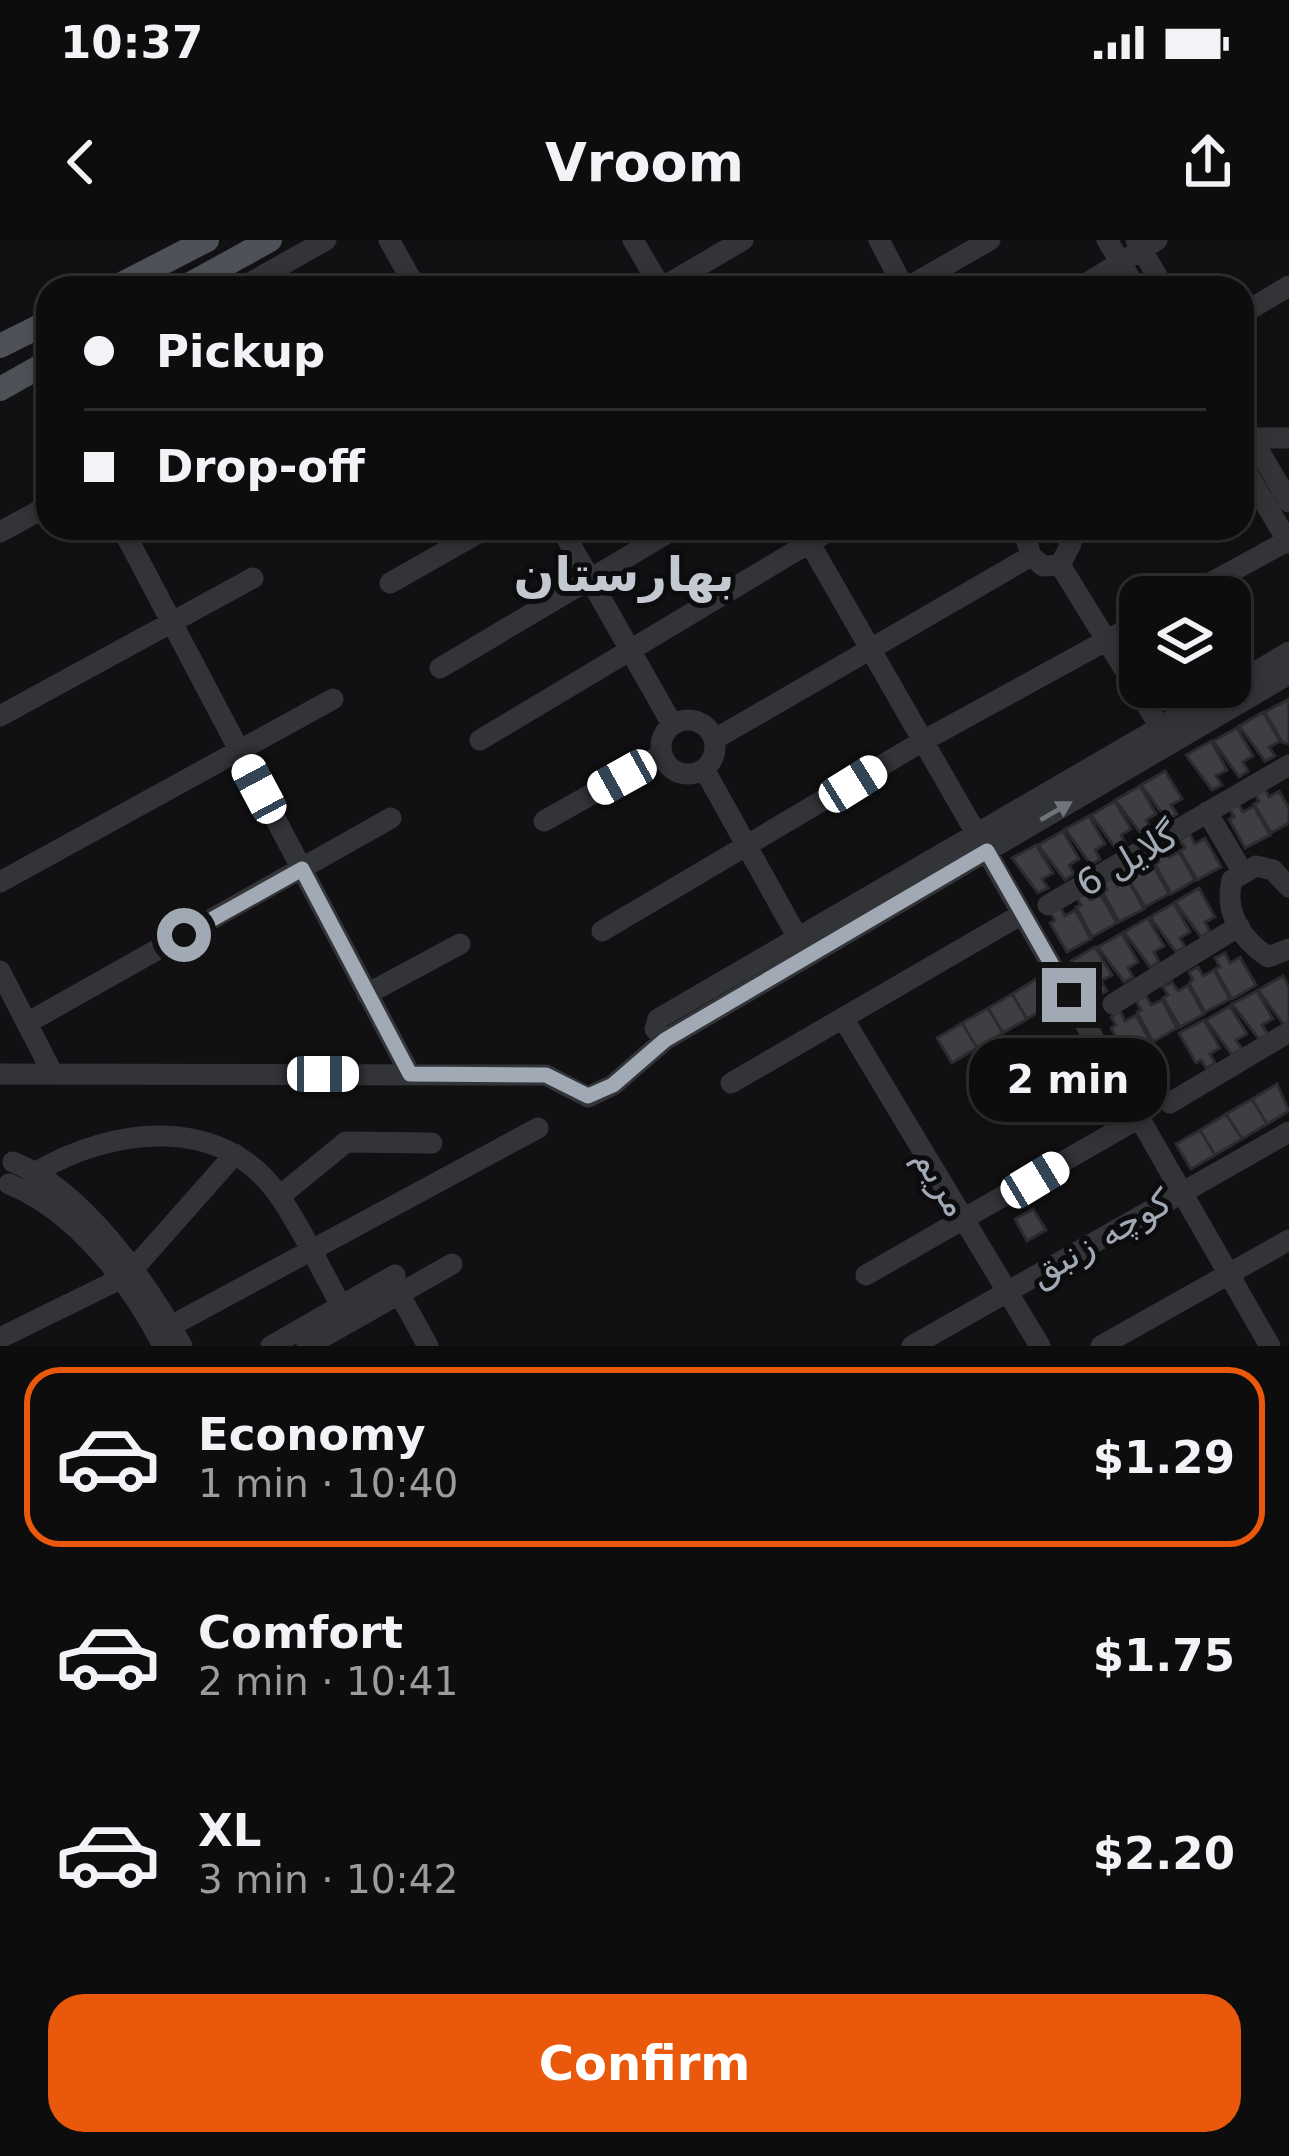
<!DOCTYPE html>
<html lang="en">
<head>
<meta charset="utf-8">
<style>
  :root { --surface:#0d0d0e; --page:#1b1b1c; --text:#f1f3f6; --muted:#9a9c9e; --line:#2d2d2e; --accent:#ea580c }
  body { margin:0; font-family:"DejaVu Sans",Cairo,sans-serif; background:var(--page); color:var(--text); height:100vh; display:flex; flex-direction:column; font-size:45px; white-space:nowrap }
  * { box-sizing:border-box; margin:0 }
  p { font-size:39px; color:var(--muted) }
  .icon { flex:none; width:66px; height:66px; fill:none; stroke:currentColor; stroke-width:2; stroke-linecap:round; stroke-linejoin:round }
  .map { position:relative; height:1106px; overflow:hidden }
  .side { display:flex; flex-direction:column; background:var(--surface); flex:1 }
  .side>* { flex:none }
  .guide { position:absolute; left:36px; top:36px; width:1218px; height:264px; border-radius:36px; box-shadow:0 6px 18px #0003,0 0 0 3px var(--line); display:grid; align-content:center; height:264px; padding:0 48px; background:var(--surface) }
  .tools { position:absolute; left:1119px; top:336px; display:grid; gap:24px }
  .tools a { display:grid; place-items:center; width:132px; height:132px; border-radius:24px; background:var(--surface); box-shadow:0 6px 18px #0003,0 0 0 3px var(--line); font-size:60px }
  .end { position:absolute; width:54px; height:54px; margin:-27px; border:15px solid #a1a9b5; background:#111; box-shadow:0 0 0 6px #111 }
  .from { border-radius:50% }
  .bubble { position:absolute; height:84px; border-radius:36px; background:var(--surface); box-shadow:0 6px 18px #0003,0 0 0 3px var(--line); font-size:39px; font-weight:600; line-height:84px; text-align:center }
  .car { position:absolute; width:36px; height:72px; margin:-36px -18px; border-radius:15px; box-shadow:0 0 9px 3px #0007; background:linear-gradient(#fff 24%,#345 0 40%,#fff 0 76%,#345 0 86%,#fff 0) }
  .guide b { display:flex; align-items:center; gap:42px; height:114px; font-size:45px }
  .guide b+b { border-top:3px solid var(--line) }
  .guide i { width:30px; height:30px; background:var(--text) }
  ul { padding:21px 0 0; list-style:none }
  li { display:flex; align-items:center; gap:36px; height:180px; margin:0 24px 18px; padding:0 24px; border:6px solid transparent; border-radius:36px }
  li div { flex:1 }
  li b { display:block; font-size:45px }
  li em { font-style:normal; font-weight:600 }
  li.on { border-color:var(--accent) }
  li>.icon { width:108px; height:108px; stroke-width:1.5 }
  .primary-button { display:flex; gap:24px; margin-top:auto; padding:24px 48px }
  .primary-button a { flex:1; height:138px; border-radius:36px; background:var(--accent); color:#fff; font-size:48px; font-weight:600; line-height:138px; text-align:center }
  .status { display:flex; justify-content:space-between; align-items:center; height:84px; padding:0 60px; background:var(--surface); direction:ltr }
  .status svg { height:33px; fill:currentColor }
  header { display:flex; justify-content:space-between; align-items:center; height:156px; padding:0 48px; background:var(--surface); font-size:54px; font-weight:600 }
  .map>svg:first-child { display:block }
  .building { fill:#3d3f43; stroke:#2b2b2f; stroke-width:3 }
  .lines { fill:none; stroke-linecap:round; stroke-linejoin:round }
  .minor { stroke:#323438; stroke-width:21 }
  .major { stroke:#4e5157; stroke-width:24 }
  .oneway { fill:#6f747d }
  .route { stroke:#a1a9b5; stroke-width:15 }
  .labels { text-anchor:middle; stroke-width:10; stroke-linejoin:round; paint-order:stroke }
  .street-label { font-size:36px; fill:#a1a9b5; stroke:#0c0c0e }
  .district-label { font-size:48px; font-weight:bold; fill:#c3c8d1; stroke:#0c0c0e }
</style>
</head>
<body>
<div class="status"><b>10:37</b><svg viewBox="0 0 49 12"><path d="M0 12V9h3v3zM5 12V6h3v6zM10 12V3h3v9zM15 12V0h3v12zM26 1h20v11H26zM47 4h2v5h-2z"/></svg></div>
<header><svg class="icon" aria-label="back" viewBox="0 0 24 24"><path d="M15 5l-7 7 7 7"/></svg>Vroom<svg class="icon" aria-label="share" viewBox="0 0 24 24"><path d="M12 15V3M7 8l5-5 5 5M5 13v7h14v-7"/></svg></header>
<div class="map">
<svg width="1289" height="1106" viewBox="0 0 1289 1106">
  <rect width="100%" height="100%" fill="#111113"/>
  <path class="building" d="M1289,459V504L1282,502L1265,472Z
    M1263,472L1280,501L1269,507L1275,516L1265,521L1239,486Z
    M1237,488L1253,516L1243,522L1248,531L1239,537L1213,501Z
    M1211,501L1227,530L1216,536L1222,545L1212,550L1186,515Z
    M1165,531L1182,559L1171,565L1177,574L1167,580L1141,545Z
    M1140,546L1156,574L1146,580L1151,589L1142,595L1115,560Z
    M1264,547L1269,557L1279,551L1289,568V583L1271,593L1254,564L1259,561L1254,553Z
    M1115,561L1131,589L1121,595L1126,605L1117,610L1091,575Z
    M1238,563L1243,572L1254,566L1270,595L1245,608L1229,579L1234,577L1229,568Z
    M1089,576L1105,604L1095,610L1100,619L1091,625L1065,589Z
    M1063,591L1079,619L1069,625L1074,634L1065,640L1038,605Z
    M1190,594L1195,604L1205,598L1221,627L1197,640L1180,611L1185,608L1180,600Z
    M1036,605L1053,633L1042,639L1048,648L1038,653L1012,618Z
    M1164,608L1169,617L1179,612L1195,640L1171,654L1155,624L1159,622L1155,613Z
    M1138,622L1143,631L1153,625L1169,654L1145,667L1128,638L1133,635L1128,627Z
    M1112,637L1117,646L1128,640L1144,669L1119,682L1103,653L1107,650L1102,642Z
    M1199,648L1215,677L1205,682L1210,692L1201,697L1175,662Z
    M1085,651L1090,660L1101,655L1117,683L1092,697L1076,667L1081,665L1076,656Z
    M1174,663L1190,692L1180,698L1185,707L1176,712L1150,677Z
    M1060,666L1065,676L1075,670L1091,699L1067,712L1050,683L1055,680L1050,672Z
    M1148,678L1164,706L1154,712L1159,722L1150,727L1124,692Z
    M1122,693L1138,722L1128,728L1133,737L1124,742L1098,707Z
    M1095,707L1112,735L1101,741L1107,751L1097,756L1071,721Z
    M1225,713L1230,723L1240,717L1256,745L1232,759L1215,729L1220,727L1215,718Z
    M1198,727L1203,736L1214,730L1230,759L1205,772L1189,743L1193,740L1189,732Z
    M1283,736L1289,747V782L1284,785L1258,750Z
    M1036,739L1051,764L1027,779L1012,754Z
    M1172,742L1178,751L1188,745L1204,774L1180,787L1163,758L1168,755L1163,747Z
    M1257,751L1273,779L1262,785L1268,794L1259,799L1232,764Z
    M1012,754L1027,779L1003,793L988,768Z
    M1146,756L1151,765L1162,760L1177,788L1153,802L1137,772L1141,770L1136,761Z
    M1230,766L1247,794L1236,800L1242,809L1232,815L1206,780Z
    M988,768L1003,793L977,808L962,783Z
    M1120,771L1125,781L1136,775L1152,804L1127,817L1111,788L1116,785L1111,777Z
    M1204,780L1220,808L1210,814L1215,823L1206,828L1201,820L1196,823L1179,793Z
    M962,783L977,808L952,823L937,798Z
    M1277,844L1289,871L1267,884L1252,859Z
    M1252,859L1267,884L1242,899L1226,874Z
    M1226,874L1242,899L1215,915L1200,890Z
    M1200,890L1215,915L1191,929L1176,904Z
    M1033,969L1046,990L1027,1001L1015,979Z"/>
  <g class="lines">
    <path class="minor" d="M389,0L416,48
      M633,0L661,48L743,0
      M879,0L904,48
      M1107,0L1136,48
      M1136,0L1164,48
      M241,48L326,0
      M906,48L990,0
      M1079,48L1157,0
      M1242,74L1289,46
      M1242,182L1289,262
      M1251,198H1289
      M1242,225L1289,303
      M122,288L410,834
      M561,288L672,484
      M801,288L1270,1106
      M1032,288L1026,299L1031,316L1043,326L1060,325
      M0,292L48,266
      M1060,325L1160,487
      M1060,325L1071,304L1062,288
      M390,343L487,288
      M1185,357L1287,301
      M440,428L676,288
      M1230,447L1289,412
      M0,476L253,338
      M661 507a27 27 0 1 1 54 0a27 27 0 1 1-54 0Z
      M715,499L1031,316
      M480,500L834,288
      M704,529L798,698
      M1207,572L1242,631
      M544,581L661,515
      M0,642L333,459
      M1289,647L1273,630L1256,626L1232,640C1224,672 1241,699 1268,717L1289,709
      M1048,665L1289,525
      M602,691L923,501L1140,382
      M0,731L53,834
      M367,754L460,704
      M1113,764L1239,686
      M843,778L1040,1106
      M27,783L391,578
      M665,800L655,789L658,779L1229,447
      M0,834L546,835L588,857L613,845L665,800L1289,434
      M731,843L1022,674
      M1170,863L1289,792
      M13,922C83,950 146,1041 182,1106
      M36,932C115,886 225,873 282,960C304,993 321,1030 341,1065
      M9,944C76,971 131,1043 163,1106
      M280,956L346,902L432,903
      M135,1027L235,914
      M866,1035L1139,878
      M400,1055L428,1106
      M182,1080L538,888
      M0,1098L122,1038
      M271,1106L395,1035
      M307,1106L452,1024
      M912,1106L1289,892
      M1101,1106L1289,1000"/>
    <path class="major" d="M114,48L207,0
      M183,48L270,0
      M0,106L48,82
      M0,149L48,122"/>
  </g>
  <defs><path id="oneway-solid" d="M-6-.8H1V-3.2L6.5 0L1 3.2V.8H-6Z" transform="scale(3)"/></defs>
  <use class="oneway" href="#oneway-solid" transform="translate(1056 571) rotate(-30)"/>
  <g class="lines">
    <path class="route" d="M184,695L302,629L410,834L546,835L588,856L613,845L665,800L987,611L1069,755"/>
  </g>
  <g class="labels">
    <g class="street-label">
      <text transform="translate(1127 619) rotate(-30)" y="13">گلایل 6</text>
      <text transform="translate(942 942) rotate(59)" y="13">مریم</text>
      <text transform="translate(1100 997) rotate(-30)" y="13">کوچه زنبق</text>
    </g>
    <g class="district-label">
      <text x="624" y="351">بهارستان</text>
    </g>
  </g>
</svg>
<div class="tools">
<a><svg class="icon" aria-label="layers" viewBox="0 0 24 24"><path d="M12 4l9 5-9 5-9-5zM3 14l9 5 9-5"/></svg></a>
</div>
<i class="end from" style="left:184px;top:695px"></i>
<i class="end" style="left:1069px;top:755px"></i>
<div class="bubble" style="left:969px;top:798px;width:198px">2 min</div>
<i class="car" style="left:622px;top:537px;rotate:241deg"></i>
<i class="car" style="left:853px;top:544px;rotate:58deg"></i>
<i class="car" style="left:259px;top:549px;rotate:332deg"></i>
<i class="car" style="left:323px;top:834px;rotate:90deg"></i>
<i class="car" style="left:1035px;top:940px;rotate:59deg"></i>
<div class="guide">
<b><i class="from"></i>Pickup</b>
<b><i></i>Drop-off</b>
</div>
</div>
<section class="side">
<ul>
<li class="on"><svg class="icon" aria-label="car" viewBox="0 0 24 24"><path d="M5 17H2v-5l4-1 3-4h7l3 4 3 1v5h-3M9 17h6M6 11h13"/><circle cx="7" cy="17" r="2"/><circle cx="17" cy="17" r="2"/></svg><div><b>Economy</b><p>1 min · 10:40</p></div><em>$1.29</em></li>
<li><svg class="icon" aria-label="car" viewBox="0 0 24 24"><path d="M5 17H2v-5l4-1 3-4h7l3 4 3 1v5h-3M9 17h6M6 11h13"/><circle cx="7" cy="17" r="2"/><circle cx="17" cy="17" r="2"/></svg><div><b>Comfort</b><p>2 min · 10:41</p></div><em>$1.75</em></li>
<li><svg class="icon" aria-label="car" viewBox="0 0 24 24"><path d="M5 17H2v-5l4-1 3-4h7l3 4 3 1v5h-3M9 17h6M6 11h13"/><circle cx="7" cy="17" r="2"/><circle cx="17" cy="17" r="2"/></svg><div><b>XL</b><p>3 min · 10:42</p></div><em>$2.20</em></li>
</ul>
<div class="primary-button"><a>Confirm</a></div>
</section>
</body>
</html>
